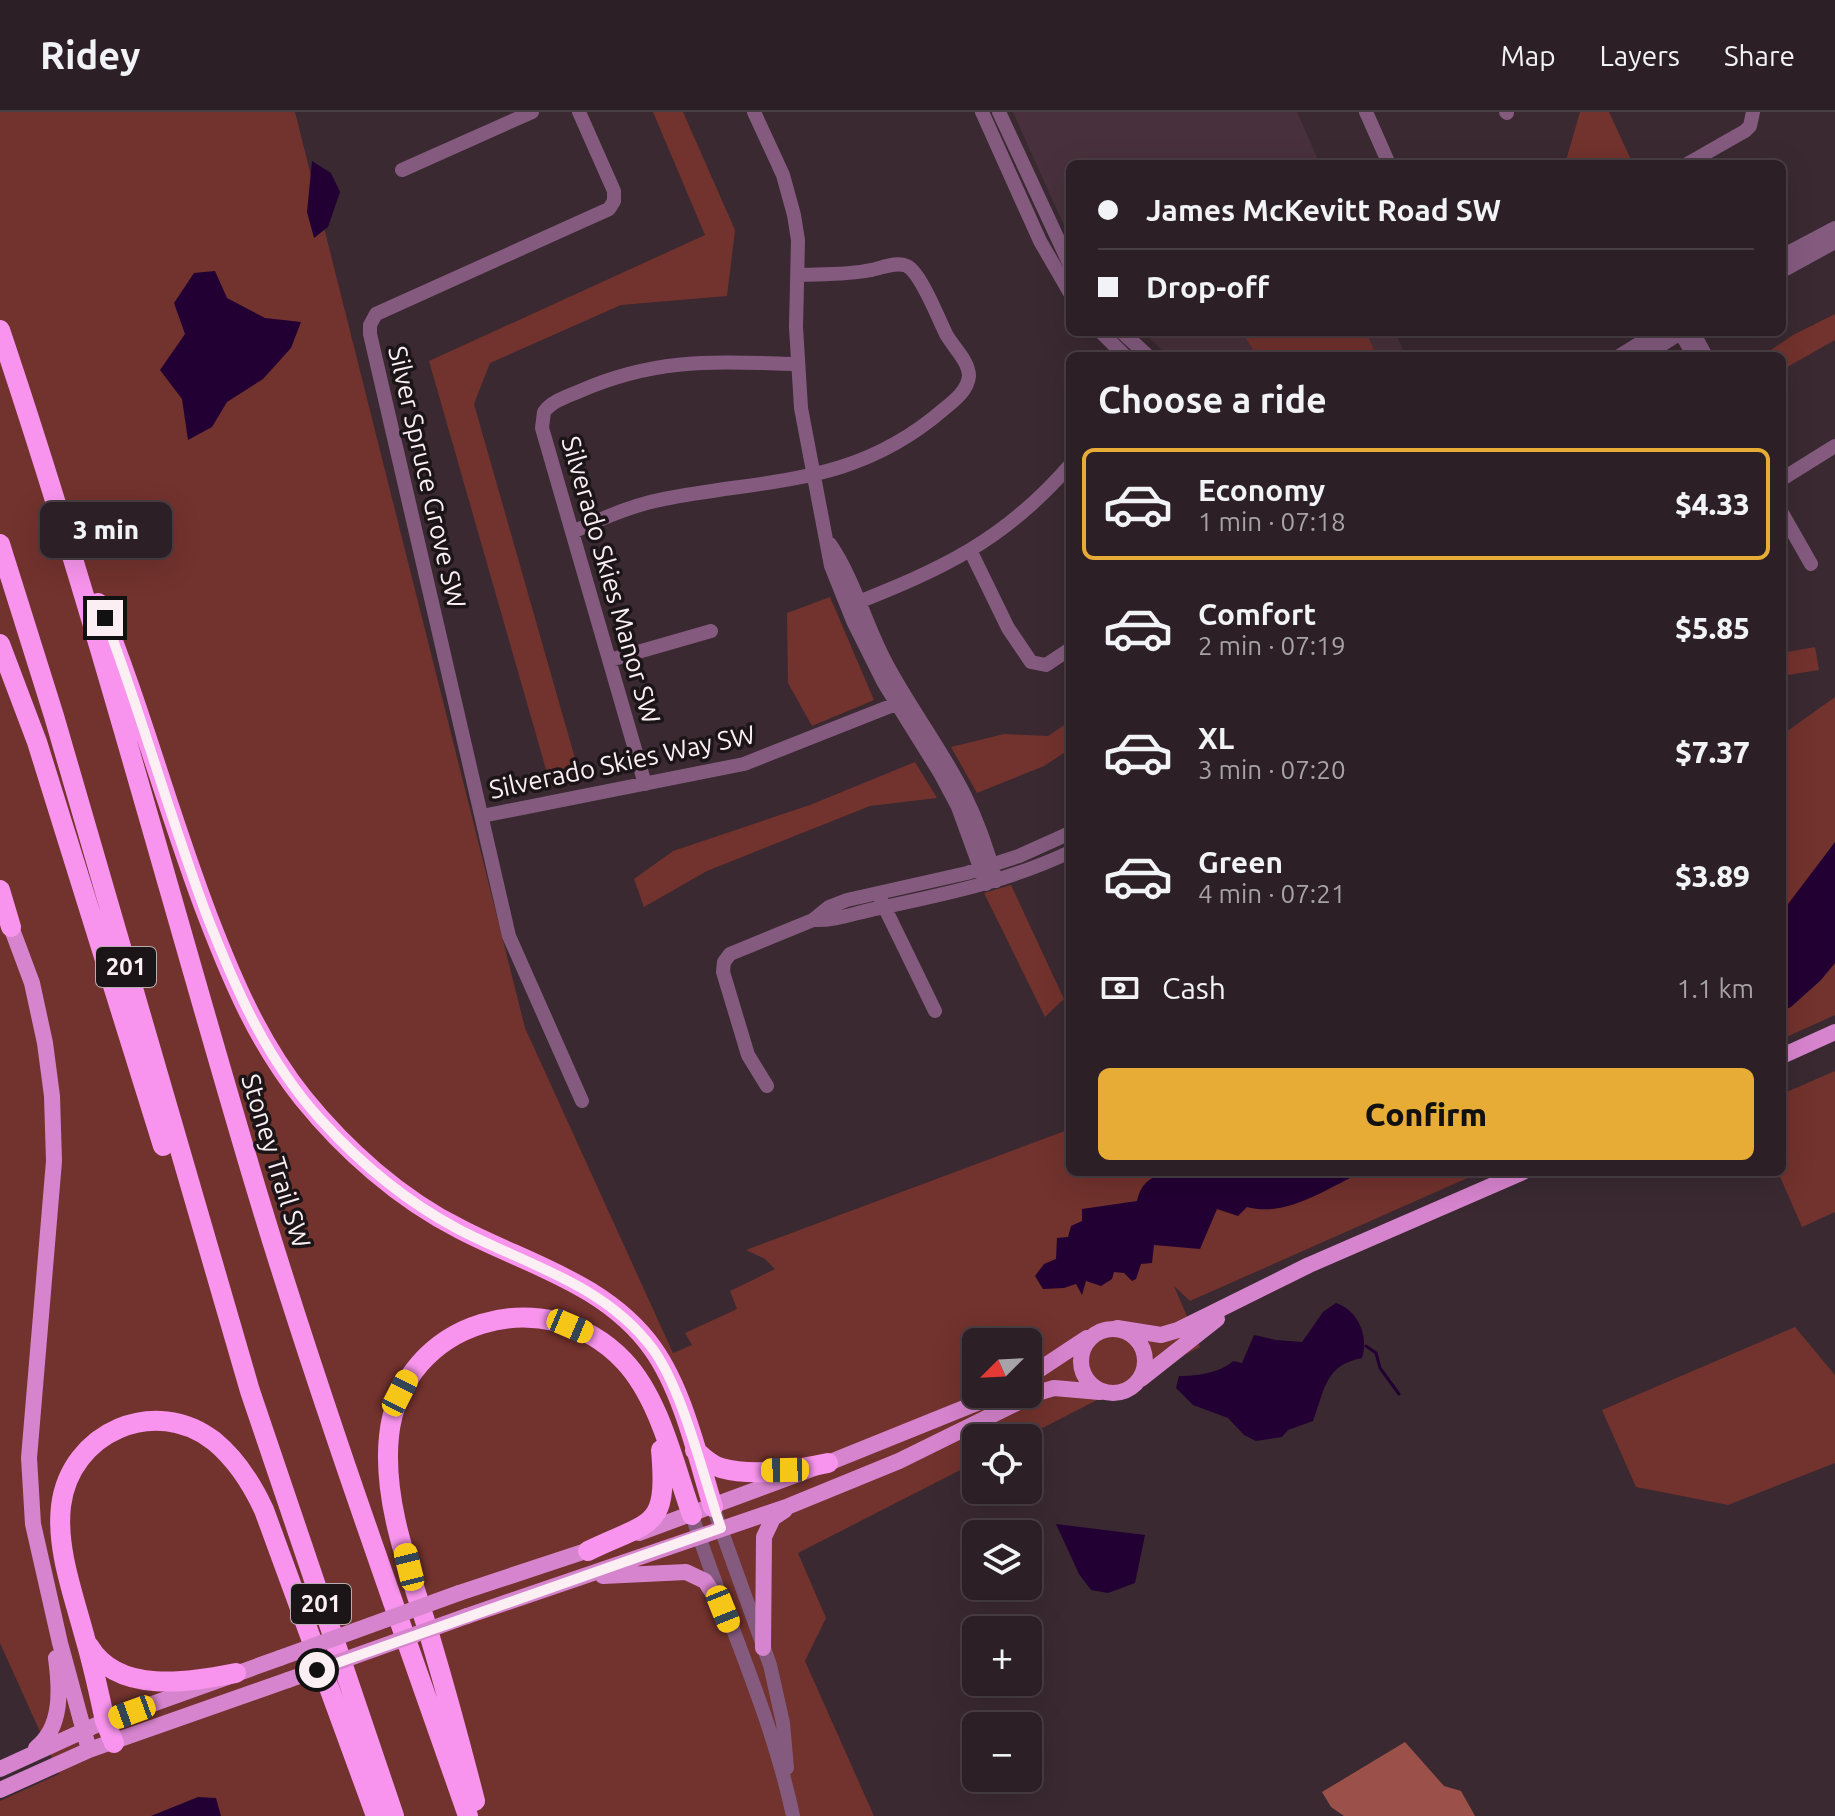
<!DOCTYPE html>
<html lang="en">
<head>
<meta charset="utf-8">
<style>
  :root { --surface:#2c1f25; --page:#382c32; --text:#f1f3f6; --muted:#a6a2a7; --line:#483d42; --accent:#e6ac36 }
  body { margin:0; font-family:Ubuntu,sans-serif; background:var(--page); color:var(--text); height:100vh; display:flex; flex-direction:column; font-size:30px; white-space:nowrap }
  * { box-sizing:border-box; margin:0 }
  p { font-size:26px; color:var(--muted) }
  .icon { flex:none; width:44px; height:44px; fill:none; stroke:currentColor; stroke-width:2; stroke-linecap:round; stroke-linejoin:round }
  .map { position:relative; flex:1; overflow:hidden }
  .sheet { position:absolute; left:1066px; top:240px; width:720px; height:824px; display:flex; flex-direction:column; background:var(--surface); border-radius:12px; box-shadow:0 8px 32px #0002,0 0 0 2px var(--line) }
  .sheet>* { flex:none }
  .hud { position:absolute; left:1066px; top:48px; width:720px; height:176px; border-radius:12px; box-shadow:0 8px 32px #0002,0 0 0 2px var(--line); display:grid; align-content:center; height:176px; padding:0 32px; background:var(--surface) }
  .needle { width:52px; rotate:246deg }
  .buttons { position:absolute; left:962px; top:1216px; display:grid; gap:16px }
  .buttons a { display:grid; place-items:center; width:80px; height:80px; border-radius:12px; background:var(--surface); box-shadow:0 8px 32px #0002,0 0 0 2px var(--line); font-size:40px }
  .end { position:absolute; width:36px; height:36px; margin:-18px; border:10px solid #fbeff4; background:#111; box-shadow:0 0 0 4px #111 }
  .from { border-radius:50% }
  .bubble { position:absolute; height:56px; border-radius:12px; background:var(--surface); box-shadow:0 8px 32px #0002,0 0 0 2px var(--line); font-size:26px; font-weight:800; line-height:56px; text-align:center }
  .car { position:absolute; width:24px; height:48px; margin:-24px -12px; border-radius:10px; box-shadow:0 0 6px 2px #0007; background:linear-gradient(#f5c518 24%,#345 0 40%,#f5c518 0 76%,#345 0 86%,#f5c518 0) }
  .hud b { display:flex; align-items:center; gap:28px; height:76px; font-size:30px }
  .hud b+b { border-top:2px solid var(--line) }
  .hud i { width:20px; height:20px; background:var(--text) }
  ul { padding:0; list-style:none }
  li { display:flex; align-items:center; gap:24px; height:112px; margin:0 16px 12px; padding:0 16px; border:4px solid transparent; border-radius:12px }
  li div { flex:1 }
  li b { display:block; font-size:30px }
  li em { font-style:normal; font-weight:800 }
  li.on { border-color:var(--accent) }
  li>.icon { width:72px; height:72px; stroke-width:1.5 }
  h2 { padding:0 32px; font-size:36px; line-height:96px }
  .pay { display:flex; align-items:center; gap:20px; height:88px; padding:0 32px; font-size:30px }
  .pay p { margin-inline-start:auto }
  .cta { display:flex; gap:16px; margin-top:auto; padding:16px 32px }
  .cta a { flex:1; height:92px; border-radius:12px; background:var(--accent); color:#111; font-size:32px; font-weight:800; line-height:92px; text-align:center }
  header { display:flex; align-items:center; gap:48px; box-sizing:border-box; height:112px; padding:0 40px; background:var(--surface); border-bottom:2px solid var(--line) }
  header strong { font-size:38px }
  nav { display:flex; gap:44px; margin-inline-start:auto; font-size:28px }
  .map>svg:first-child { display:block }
  .built { fill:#48313c }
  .green { fill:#72322d; fill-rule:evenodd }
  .forest { fill:#9c504a }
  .water { fill:#230033 }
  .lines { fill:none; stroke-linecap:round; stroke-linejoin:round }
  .stream { stroke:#230033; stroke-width:3 }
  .minor { stroke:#845b7f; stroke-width:14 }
  .major { stroke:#d784ce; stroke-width:16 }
  .highway { stroke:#f894ed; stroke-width:20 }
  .major-bridge { stroke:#d784ce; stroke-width:16 }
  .route { stroke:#fbeff4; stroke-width:10 }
  .labels { text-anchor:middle; stroke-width:7; stroke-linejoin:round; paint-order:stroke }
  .shield { fill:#1c1518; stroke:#b8aeb2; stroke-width:2 }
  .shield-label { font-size:24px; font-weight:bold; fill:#fbeff4 }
  .street-label { font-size:26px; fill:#fbeff4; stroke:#1c1518 }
</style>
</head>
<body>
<header>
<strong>Ridey</strong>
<nav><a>Map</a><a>Layers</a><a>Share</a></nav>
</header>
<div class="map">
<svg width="1835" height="1704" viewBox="0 0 1835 1704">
  <rect width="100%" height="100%" fill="#3a2931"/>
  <path class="built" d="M1013,0H1297L1320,52H1070V127Z
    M1142,220H1395L1406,244H1169Z"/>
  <path class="green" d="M0,0H295L525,916L673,1241L692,1233L685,1221L737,1197L730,1179L775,1157L765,1147L746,1138L1070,1017V1060H1481L1190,1189L1174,1174L1200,1235L1023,1326H976V1350L798,1441L826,1506L805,1549L874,1704H0V1689L59,1662L0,1531ZM976,1230H1028V1282H976Z
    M653,0H683L735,118L727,184L621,193L490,251L474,292L582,671L551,675L429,249L705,123Z
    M1580,0H1609L1633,52H1565Z
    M1835,202V228L1782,258V244H1762L1793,223Z
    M1242,220H1366L1377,244H1257Z
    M830,485L874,588L812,614L788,571L787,501Z
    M1815,535L1819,558L1782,564V541Z
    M1835,585V903L1782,927V623Z
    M1070,609V637L1044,654L977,681L951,635L1004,622L1048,624Z
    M915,650L937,686L870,694L707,759L644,795L634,767L673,739L810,693Z
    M1011,773L1064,887L1045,905L984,781Z
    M1835,959V1100L1802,1115L1778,1060H1782V982Z
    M1795,1215L1835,1263V1351L1728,1393L1636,1375L1602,1298Z"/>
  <path class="forest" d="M1405,1630L1444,1674L1461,1679L1475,1704H1344L1331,1695L1322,1680Z"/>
  <path class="water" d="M312,49L331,61L340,80L328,115L314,126L307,100Z
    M215,159L227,186L265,206L301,210L291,236L263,267L227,290L212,315L188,328L182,287L160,258L185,222L174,191L194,161Z
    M1835,730V851L1821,868L1791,895L1782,899V800Z
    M1169,1060L1193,1061L1362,1060C1328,1076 1286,1106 1247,1095L1238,1104L1217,1097L1200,1137L1154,1133L1152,1151L1141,1152L1136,1167L1132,1169L1124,1161L1114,1160L1112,1167L1101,1174L1086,1169L1082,1183L1076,1172L1064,1176L1043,1177L1035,1164L1044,1152L1056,1147L1057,1126L1068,1125L1071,1114L1082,1109V1097L1137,1089C1141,1071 1151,1064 1169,1060Z
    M1336,1191C1358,1198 1369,1224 1362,1246C1325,1253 1325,1277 1313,1309L1288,1318L1282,1325L1256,1329L1244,1323L1228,1306L1193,1293L1176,1276L1179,1264C1197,1264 1220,1261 1233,1249L1242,1251L1254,1223L1276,1228L1302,1230L1323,1200Z
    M1056,1412L1145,1423L1135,1471L1108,1481L1091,1478L1079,1462Z
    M198,1685L216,1686L221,1704H151Z"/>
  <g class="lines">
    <path class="stream" d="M1366,1234L1376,1241L1380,1256L1399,1282"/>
    <path class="minor" d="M579,0L614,79V89L609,97L376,202L370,213V222L509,824L582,989
      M754,0L783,63L794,103L798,128L796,215L801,296L831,454L853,509L884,571L940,661L958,695L986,772
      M982,0L1040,129L1070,181
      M999,0L1070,153
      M1366,0L1389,52
      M1506,0L1507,1
      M1687,52L1745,19L1750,14L1753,0
      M402,58L532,0
      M1782,144L1835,116
      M1782,159L1835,130
      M1101,220L1125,244
      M1122,220L1148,244
      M1680,220L1694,244
      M1693,220L1706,244
      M1619,244L1658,220
      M1644,244L1682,220
      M1782,367L1835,334
      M1782,401L1811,452
      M573,420C602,406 632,393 664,387C771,366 855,374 944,297C954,289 968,278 969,264C969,249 953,235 946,222C938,206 921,161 907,154C896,149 882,156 871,158C847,163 822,162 798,163
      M830,432C854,467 865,511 885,549C909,595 941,636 964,682C978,710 988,739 996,769
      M971,440L1008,516L1031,550L1046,553L1070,537
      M851,493C942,457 1004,429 1070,353
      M610,548L711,519
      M645,672L542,316L544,300C552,289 568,284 580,279C658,245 716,250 797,252
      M482,704L744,652L906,588
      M881,788L935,899
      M813,808C837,809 857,800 880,796C946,782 1009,769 1070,740
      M767,974L748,943L723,860L724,850L730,842L813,808L829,795L847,788L967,761L1019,744L1070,721
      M713,1395L770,1553L783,1611L787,1656
      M692,1403C724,1504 771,1600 793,1704"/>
    <path class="major" d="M7,804L32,871L45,931L52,984L54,1049L29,1346L33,1412L60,1531L89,1638
      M1782,944L1835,920
      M1117,1216L1161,1223L1178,1218L1309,1153L1523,1060
      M1081 1249a32 32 0 1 1 64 0a32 32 0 1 1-64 0Z
      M1028,1265L1087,1226
      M1141,1267L1217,1207
      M639,1421L828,1351L999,1282
      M603,1464L686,1460L705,1469L723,1497
      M459,1481L598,1435
      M467,1504L789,1394L899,1349L1037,1281L1054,1276L1100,1280
      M763,1536L764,1425L773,1406L785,1398
      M36,1636C63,1615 60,1576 56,1546
      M0,1657L105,1609L280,1546
      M0,1678L89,1638L288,1568"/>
    <path class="highway" d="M0,218C95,500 170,788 255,1073C319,1286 395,1495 468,1704
      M0,432L54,604L250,1279L394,1704
      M98,491C140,593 168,701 208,805C233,870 259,931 303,986C345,1038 400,1087 460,1117C527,1152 607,1172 653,1237C683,1279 698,1346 713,1395
      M0,532L37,630L163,1034
      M0,778L11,815
      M695,1338C703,1345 710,1353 721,1356C754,1365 795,1358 828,1351
      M588,1439C652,1408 668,1418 661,1338
      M89,1534C118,1583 189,1570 236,1561
      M114,1631L105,1609C99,1581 93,1553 85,1526C74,1484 56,1437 61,1394C70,1320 155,1283 214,1329C237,1348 252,1372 264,1398L376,1704
      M475,1689C461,1634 446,1579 430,1525C411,1462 382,1391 389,1324C401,1208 546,1166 624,1249C660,1287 674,1353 692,1403"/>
    <path class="major-bridge" d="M280,1546L459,1481
      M288,1568L467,1504"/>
  </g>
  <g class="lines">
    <path class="route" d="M105,506C142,604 170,706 207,804C236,878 267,949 321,1008C360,1051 407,1090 458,1117C526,1153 603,1171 652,1236C683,1277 703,1365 721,1416L317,1558"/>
  </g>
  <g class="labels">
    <g class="shield">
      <rect x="96" y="835" width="60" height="40" rx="6"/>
      <rect x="291" y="1472" width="60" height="40" rx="6"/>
    </g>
    <g class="shield-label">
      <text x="126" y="863">201</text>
      <text x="321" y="1500">201</text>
    </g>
    <g class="street-label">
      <text transform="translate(427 365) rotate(77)" y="9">Silver Spruce Grove SW</text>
      <text transform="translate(611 468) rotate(74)" y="9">Silverado Skies Manor SW</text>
      <text transform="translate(622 650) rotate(-12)" y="9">Silverado Skies Way SW</text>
      <text transform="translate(276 1049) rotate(73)" y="9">Stoney Trail SW</text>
    </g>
  </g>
</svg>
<div class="buttons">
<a><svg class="needle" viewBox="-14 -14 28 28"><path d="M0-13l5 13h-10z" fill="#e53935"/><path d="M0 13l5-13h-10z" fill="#a6a2a7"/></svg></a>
<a><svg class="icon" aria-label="locate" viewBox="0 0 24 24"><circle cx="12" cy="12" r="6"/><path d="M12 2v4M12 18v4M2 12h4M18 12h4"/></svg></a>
<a><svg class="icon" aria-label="layers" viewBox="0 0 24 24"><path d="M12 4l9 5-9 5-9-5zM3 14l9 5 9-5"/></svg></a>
<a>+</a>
<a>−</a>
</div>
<i class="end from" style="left:317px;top:1558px"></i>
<i class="end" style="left:105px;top:506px"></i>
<div class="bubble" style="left:40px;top:390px;width:132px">3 min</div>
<i class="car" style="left:570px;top:1214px;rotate:113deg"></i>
<i class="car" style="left:400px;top:1281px;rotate:27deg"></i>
<i class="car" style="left:785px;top:1358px;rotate:269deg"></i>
<i class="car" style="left:409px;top:1455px;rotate:346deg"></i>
<i class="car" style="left:723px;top:1497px;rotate:158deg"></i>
<i class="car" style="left:132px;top:1600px;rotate:250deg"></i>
<div class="hud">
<b><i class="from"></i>James McKevitt Road SW</b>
<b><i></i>Drop-off</b>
</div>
<section class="sheet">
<h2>Choose a ride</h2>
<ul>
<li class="on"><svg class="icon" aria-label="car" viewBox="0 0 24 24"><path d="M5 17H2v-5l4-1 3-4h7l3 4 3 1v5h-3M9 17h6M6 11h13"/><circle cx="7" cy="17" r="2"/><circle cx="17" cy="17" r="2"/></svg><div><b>Economy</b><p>1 min · 07:18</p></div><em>$4.33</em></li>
<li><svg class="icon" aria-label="car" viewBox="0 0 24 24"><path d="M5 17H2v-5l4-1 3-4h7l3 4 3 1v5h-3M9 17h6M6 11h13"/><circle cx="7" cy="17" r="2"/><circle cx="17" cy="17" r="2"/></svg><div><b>Comfort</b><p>2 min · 07:19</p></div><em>$5.85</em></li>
<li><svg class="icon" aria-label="car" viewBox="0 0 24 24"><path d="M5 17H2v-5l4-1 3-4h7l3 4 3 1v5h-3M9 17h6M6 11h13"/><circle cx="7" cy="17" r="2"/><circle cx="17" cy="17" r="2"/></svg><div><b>XL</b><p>3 min · 07:20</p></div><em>$7.37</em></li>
<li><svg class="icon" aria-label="car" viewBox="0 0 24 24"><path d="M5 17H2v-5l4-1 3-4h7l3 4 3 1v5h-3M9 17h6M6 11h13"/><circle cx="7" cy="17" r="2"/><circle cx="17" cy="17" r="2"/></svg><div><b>Green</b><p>4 min · 07:21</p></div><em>$3.89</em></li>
</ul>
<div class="pay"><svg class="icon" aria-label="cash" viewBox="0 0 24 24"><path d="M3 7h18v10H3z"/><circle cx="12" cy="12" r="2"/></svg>Cash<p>1.1 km</p></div>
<div class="cta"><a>Confirm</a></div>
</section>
</div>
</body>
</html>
